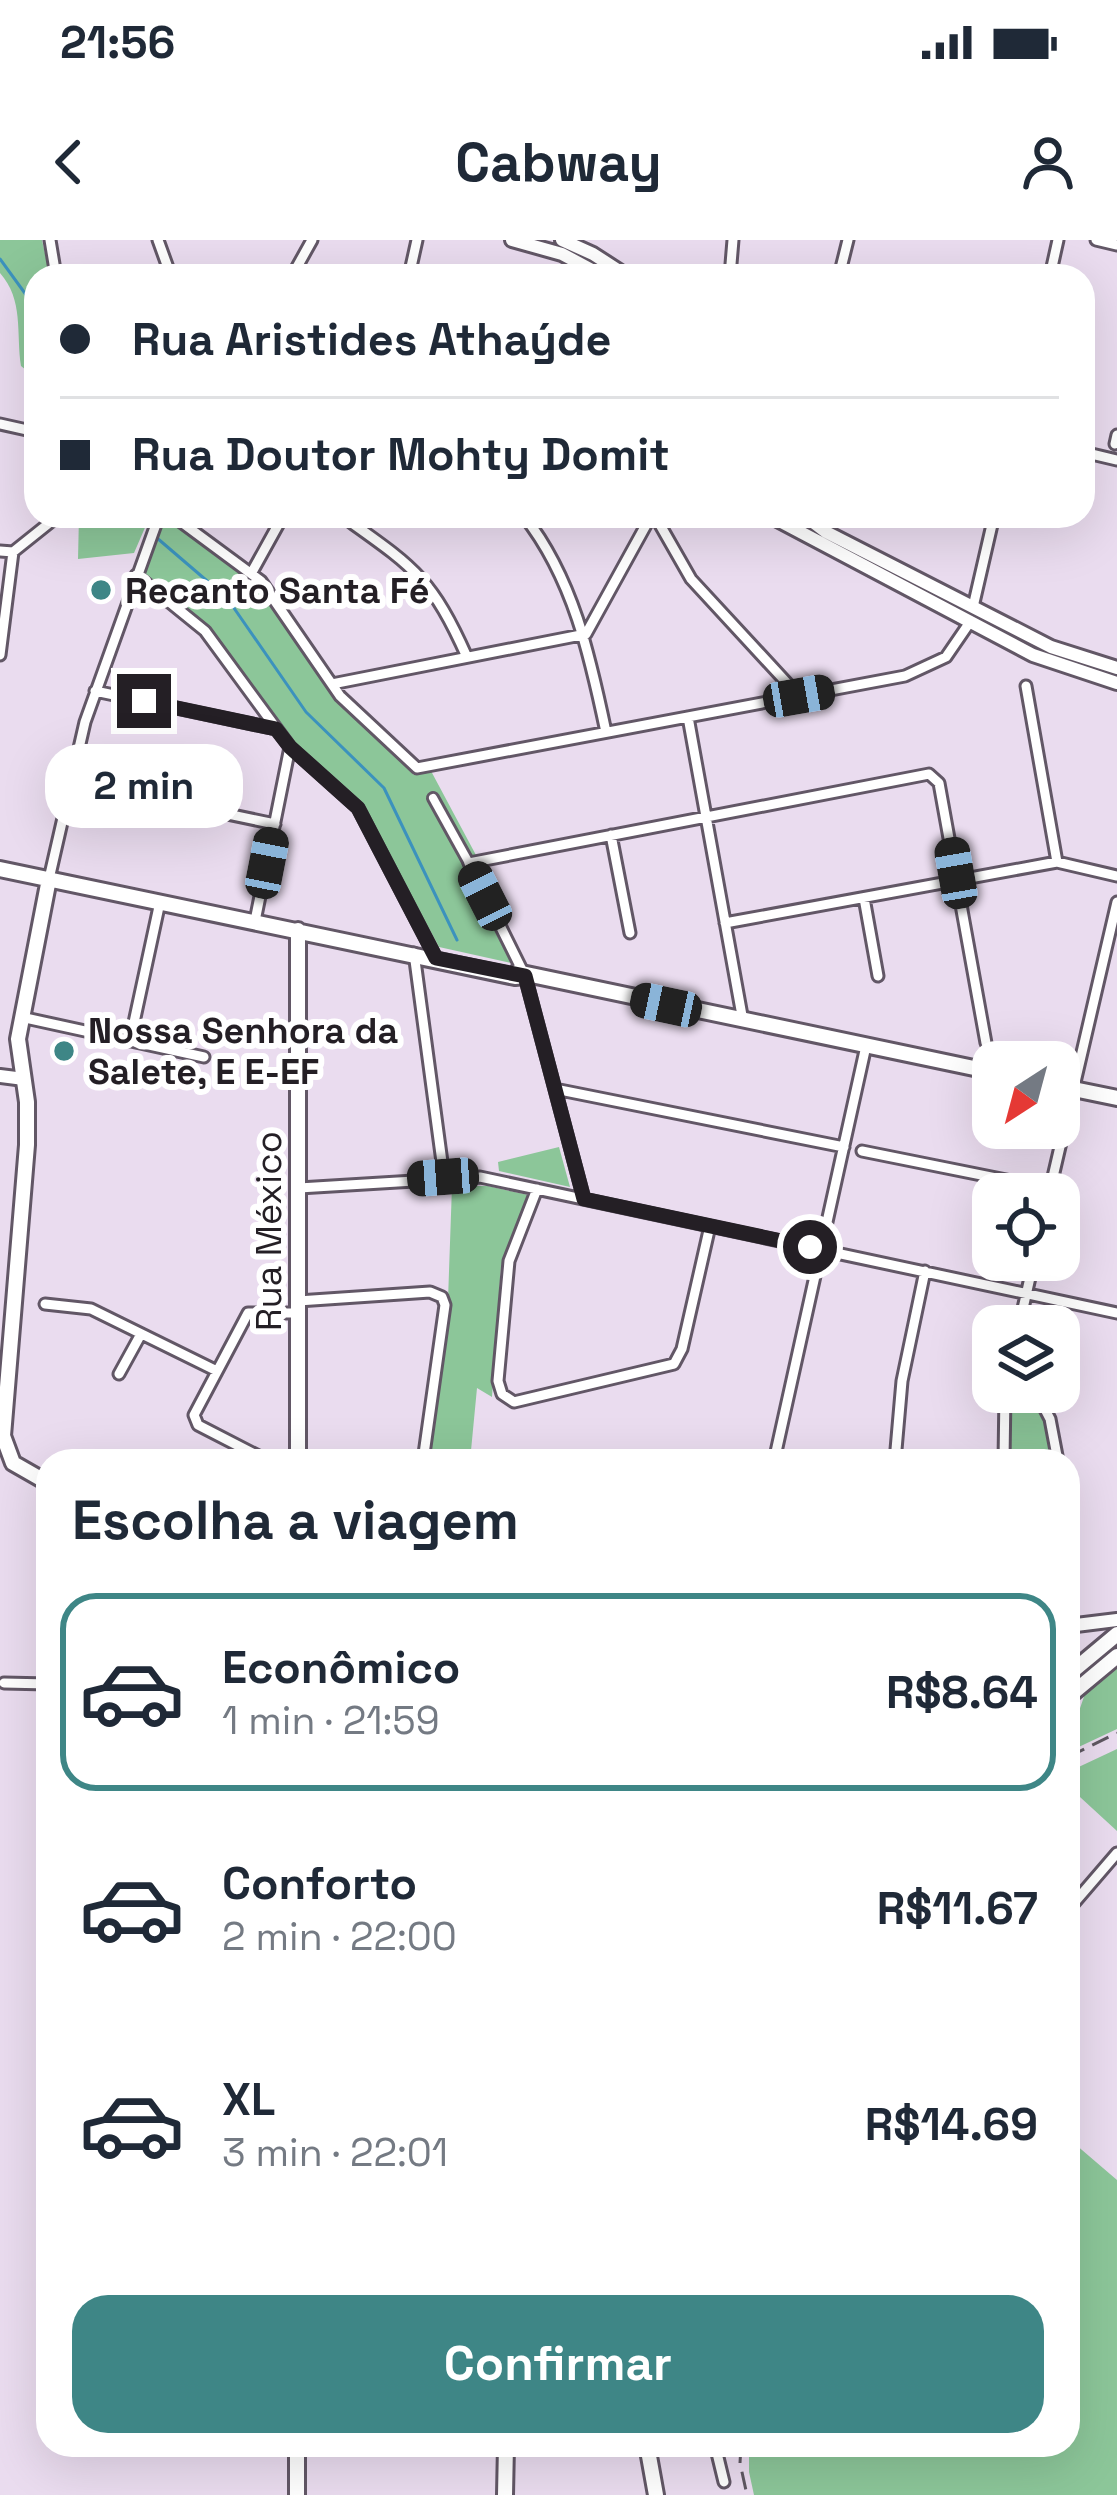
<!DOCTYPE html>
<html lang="pt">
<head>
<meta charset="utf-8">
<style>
  :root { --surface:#fff; --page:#f2f2f3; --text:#1f2937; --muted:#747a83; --line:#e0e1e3; --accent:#3e8686 }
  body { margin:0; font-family:"Space Grotesk",sans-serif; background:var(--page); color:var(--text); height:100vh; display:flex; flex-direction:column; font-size:45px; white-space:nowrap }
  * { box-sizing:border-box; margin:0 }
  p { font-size:39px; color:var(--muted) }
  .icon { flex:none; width:66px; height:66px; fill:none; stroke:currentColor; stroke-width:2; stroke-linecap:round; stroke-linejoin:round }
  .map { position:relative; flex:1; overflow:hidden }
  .details { position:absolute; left:36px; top:1209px; width:1044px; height:1008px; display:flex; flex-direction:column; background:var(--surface); border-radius:36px; box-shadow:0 12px 48px #0002 }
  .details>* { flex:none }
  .top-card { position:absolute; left:24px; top:24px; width:1071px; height:264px; border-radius:36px; box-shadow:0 12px 48px #0002; display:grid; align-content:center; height:264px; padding:0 36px; background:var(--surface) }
  .needle { width:78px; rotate:216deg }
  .controls { position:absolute; left:972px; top:801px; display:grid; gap:24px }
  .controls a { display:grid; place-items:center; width:108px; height:108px; border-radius:24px; background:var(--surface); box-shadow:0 12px 48px #0002; font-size:60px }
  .end { position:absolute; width:54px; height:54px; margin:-27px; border:15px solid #241f25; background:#fff; box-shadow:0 0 0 6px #fff }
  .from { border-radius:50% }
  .bubble { position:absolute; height:84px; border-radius:36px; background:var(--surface); box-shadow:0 12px 48px #0002; font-size:39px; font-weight:700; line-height:84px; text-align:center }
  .car { position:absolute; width:36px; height:72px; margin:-36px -18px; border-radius:15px; box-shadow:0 0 9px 3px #0007; background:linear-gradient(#222 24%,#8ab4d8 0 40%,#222 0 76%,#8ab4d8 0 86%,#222 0) }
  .top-card b { display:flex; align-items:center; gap:42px; height:114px; font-size:45px }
  .top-card b+b { border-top:3px solid var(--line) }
  .top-card i { width:30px; height:30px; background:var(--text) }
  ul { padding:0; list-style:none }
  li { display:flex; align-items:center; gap:36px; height:198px; margin:0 24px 18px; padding:0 12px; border:6px solid transparent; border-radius:36px }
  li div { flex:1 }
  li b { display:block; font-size:45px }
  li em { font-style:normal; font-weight:700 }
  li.selected { border-color:var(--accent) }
  li>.icon { width:108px; height:108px; stroke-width:1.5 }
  h2 { padding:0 36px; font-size:54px; line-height:144px }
  .action { display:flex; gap:24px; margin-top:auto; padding:24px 36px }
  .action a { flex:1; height:138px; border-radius:36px; background:var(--accent); color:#fff; font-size:48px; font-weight:700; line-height:138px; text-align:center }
  .status { display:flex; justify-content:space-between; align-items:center; height:84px; padding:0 60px; background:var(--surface); direction:ltr }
  .status svg { height:33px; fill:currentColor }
  header { display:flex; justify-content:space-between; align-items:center; height:156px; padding:0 36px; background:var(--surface); font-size:54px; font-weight:700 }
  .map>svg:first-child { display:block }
  .green { fill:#8cc699 }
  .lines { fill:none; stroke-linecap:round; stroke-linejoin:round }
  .stream { stroke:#3c92bd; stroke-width:3 }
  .pedestrian-casing { stroke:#625766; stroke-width:14 }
  .minor-casing { stroke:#625766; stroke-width:15 }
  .tertiary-casing { stroke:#625766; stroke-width:18 }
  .secondary-casing { stroke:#625766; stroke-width:20 }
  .pedestrian { stroke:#fff; stroke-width:8 }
  .minor { stroke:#fff; stroke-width:9 }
  .tertiary { stroke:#fff; stroke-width:12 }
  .secondary { stroke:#fff; stroke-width:14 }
  .rail { stroke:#5f5862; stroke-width:3; stroke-dasharray:18 9; stroke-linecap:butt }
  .route { stroke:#241f25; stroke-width:15 }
  .poi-dot { fill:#3e8686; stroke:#fff; stroke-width:4.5 }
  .labels { text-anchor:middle; stroke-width:12; stroke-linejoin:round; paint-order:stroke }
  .poi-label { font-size:36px; font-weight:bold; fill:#241f25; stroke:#fff; text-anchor:start }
  .street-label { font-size:36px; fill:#241f25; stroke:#fff }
</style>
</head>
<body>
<div class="status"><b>21:56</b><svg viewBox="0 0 49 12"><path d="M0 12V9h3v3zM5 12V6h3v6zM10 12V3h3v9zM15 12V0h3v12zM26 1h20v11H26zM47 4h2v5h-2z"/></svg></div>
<header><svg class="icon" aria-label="back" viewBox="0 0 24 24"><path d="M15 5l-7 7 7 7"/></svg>Cabway<svg class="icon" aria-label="person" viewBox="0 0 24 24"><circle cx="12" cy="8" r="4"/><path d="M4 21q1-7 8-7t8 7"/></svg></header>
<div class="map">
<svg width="1117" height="2255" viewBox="0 0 1117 2255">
  <rect width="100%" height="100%" fill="#eadcef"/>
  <path class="green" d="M0,0H42L50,36H36V138L21,126C16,93 24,60 0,33Z
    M79,276H150L134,313L78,319Z
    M167,276L250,336L325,446L414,535L431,531L477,617L465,625V632L511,723L439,707L363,566L290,501L205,384L140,333Z
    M559,907L570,947L499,931L498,922Z
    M452,946H488L528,955L501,1026L492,1157L477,1148L470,1221H429L448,1060Z
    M1010,1152H1030C1044,1173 1049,1196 1053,1221H1009Z
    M1117,1422V1489L1068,1512V1485L1078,1474L1087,1448Z
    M1117,1509V1591L1068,1546V1532Z
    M1068,1898L1117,1940V2255H754L749,2232V2205H1068Z"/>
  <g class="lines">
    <path class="stream" d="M0,19L32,63L29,85L36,95
      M125,276L133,283
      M157,298L227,358L306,472L384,548L457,700"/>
    <g class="pedestrian-casing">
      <path id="pedestrian" d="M433,558L469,623"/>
    </g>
    <g class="minor-casing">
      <path id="minor" d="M50,0L56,36
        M158,0L171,36
        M1096,0L1117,5
        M292,36L312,0
        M409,36L417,0
        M730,36L733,0
        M839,36L848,0
        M1050,36L1058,0
        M0,184L36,192
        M1115,204L1117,195
        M1083,212L1117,220
        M173,276L261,341L340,456L417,528L905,436L946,417L970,382
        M342,276C412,326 431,336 467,417
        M524,276C573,338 590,416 606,492
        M655,276L691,339L799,456
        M0,311L13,312L58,276
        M252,332L283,276
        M136,335L205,391L290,507L358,568L436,718
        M973,367L994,276
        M0,415L13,312
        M332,444L586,394L651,276
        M1026,446L1057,622
        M95,451L276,489
        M688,477L743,781
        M70,541L275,584
        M611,595L630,693
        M49,639L85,482L159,276
        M864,658L878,736
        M255,681L290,507
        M725,683L1057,622L1117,636
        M414,713L444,937
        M21,777L204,817
        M130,801L160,662
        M555,849L844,907
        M862,911L1051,949
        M299,948L480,937L1117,1073
        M537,949L509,1021L498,1141L502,1154L514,1162L674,1124L682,1109L710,986
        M1049,954L1117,662
        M584,959L525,736L469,623L929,534L939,543L986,803
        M298,1061L430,1052L442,1057L445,1065L423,1221
        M45,1064L91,1069L217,1131
        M1019,1086L1034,1020
        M119,1134L141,1094
        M1036,1152L1050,1179L1058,1221
        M268,1221L198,1185L194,1175L248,1073H298
        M774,1221L866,806
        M895,1221L902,1141L925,1031
        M1004,1221L1005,1152
        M1068,1281V1300
        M4,1443L48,1444
        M1068,1670L1117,1613
        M715,2205L724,2242"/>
    </g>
    <g class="tertiary-casing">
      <path id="tertiary" d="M512,0L562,14L603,36
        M562,0L593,14L627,36
        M770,276L1033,415L1117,443
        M805,276L826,292L1051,407L1117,428
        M0,836L24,839
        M1068,1386L1117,1380"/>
    </g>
    <g class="secondary-casing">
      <path id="secondary" d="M0,629L515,737L525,736
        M298,690V1221
        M517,732L993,832
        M1059,846L1117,858
        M48,1243L13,1223L3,1196L27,905V862L18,799L49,639
        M1068,1435L1117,1394
        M1068,1457L1117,1416
        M647,2205L656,2255
        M297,2255V2205
        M505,2255L506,2205"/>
    </g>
    <use href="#pedestrian" class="pedestrian"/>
    <use href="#minor" class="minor"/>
    <use href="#tertiary" class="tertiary"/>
    <use href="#secondary" class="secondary"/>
    <path class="rail" d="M1068,1517L1117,1493
      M741,2205L740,2223L747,2255"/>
  </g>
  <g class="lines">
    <path class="route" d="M144,461L276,489L290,507L358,568L436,718L525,736L584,959L810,1007"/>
  </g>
  <g class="poi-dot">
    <circle cx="101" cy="350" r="12"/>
    <circle cx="64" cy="811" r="12"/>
  </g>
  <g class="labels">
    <g class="poi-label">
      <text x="125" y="363">Recanto Santa Fé</text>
      <text x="88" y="803">Nossa Senhora da<tspan x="88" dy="41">Salete, E E-EF</tspan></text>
    </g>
    <g class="street-label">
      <text transform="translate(268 991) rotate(-90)" y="13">Rua México</text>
    </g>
  </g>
</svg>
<div class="controls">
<a><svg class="needle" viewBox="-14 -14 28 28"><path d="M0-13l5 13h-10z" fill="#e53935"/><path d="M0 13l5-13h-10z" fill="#747a83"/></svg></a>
<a><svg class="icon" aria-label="locate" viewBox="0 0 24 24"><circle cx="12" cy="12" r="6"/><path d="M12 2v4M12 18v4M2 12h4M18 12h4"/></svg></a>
<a><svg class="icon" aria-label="layers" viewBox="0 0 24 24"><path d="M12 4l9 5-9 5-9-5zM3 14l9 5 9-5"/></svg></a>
</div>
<i class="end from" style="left:810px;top:1007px"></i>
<i class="end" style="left:144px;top:461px"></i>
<div class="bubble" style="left:45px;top:504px;width:198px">2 min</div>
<i class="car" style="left:799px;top:456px;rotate:80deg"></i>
<i class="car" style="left:267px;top:623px;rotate:11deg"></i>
<i class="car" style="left:956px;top:633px;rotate:350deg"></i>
<i class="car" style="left:485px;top:656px;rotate:333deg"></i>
<i class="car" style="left:666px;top:765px;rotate:282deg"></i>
<i class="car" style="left:443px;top:937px;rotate:266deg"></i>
<div class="top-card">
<b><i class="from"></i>Rua Aristides Athaýde</b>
<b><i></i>Rua Doutor Mohty Domit</b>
</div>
<section class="details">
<h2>Escolha a viagem</h2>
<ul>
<li class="selected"><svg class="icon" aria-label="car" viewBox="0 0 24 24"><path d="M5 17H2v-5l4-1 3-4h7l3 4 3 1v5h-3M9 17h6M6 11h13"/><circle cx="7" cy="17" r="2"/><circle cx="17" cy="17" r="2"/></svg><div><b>Econômico</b><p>1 min · 21:59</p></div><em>R$8.64</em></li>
<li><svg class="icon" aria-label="car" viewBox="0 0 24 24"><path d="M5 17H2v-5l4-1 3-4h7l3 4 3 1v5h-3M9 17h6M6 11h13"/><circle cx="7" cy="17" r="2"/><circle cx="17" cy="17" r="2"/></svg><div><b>Conforto</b><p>2 min · 22:00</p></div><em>R$11.67</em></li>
<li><svg class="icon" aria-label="car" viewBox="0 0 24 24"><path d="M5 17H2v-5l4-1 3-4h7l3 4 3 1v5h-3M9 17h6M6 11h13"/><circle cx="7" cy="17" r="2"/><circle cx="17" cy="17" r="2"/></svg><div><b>XL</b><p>3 min · 22:01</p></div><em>R$14.69</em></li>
</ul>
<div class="action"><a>Confirmar</a></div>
</section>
</div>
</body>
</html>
